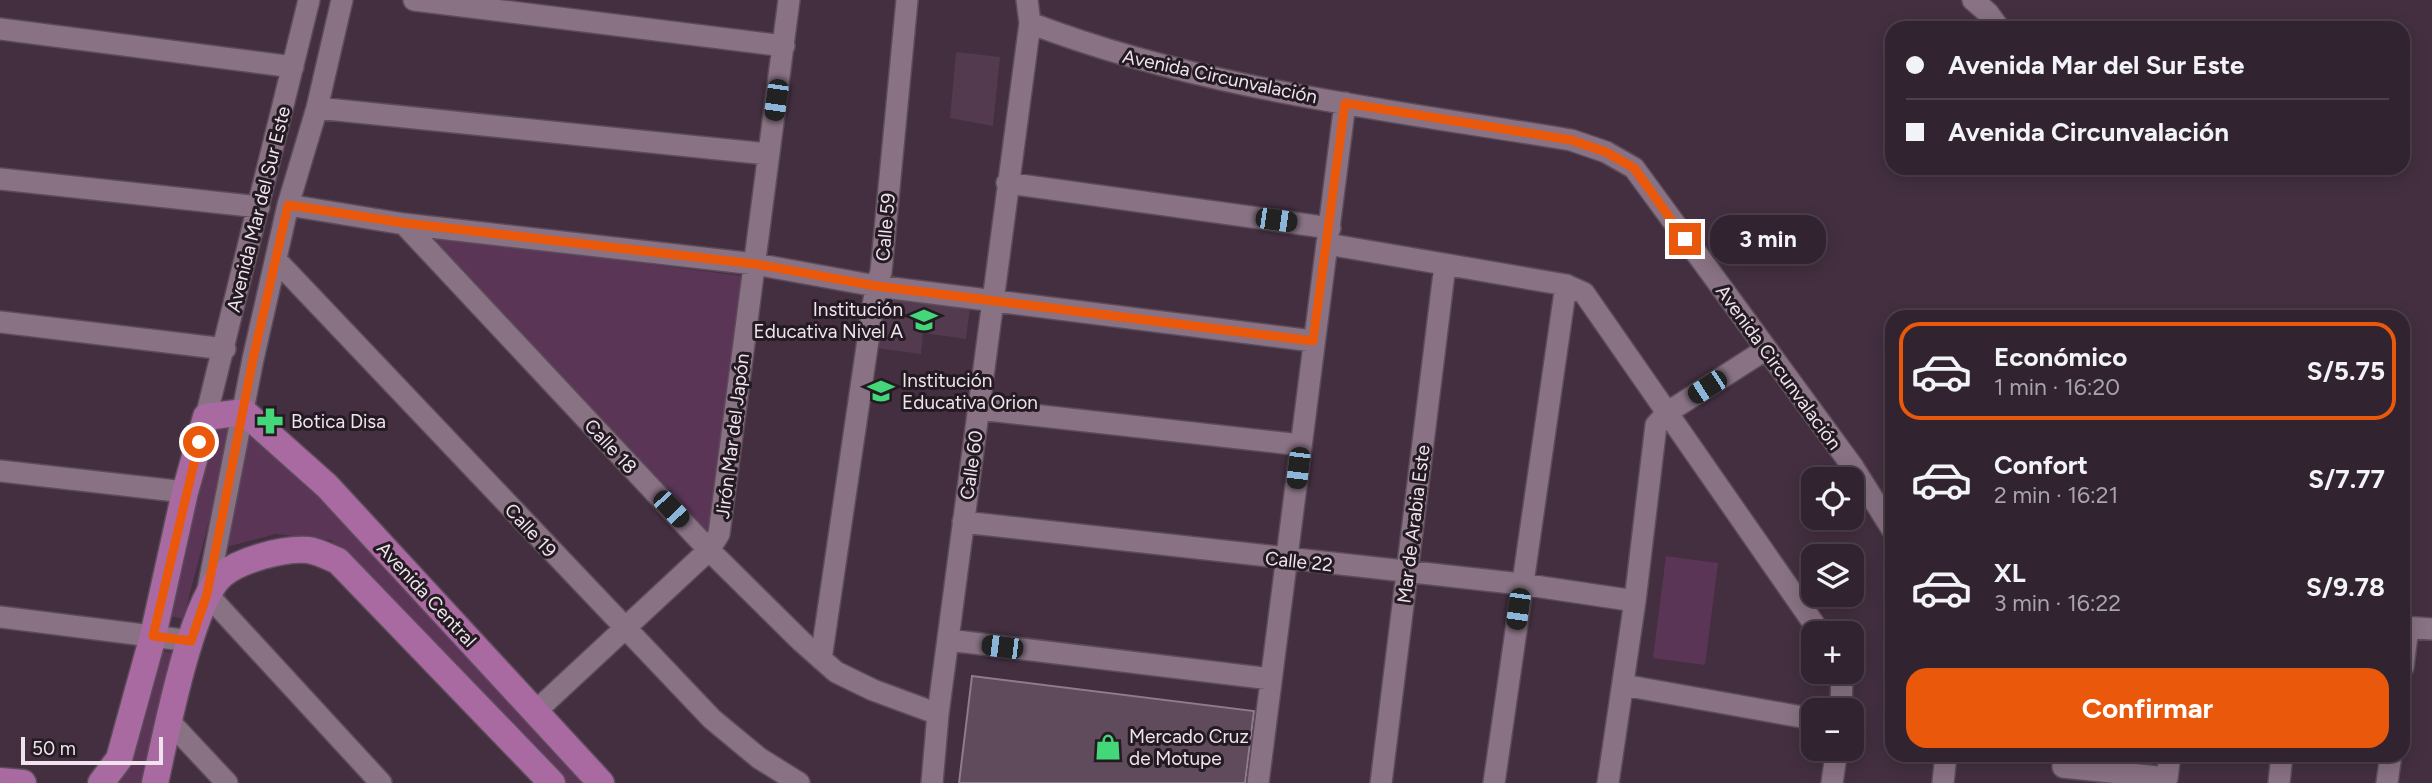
<!DOCTYPE html>
<html lang="es">
<head>
<meta charset="utf-8">
<style>
  :root { --surface:#322330; --page:#3a2b38; --text:#f1f3f6; --muted:#a8a4ab; --line:#4d404c; --accent:#ea580c }
  body { margin:0; font-family:Figtree,sans-serif; background:var(--page); color:var(--text); height:100vh; display:flex; flex-direction:column; font-size:26px; white-space:nowrap }
  * { box-sizing:border-box; margin:0 }
  p { font-size:23px; color:var(--muted) }
  .icon { flex:none; width:38px; height:38px; fill:none; stroke:currentColor; stroke-width:2; stroke-linecap:round; stroke-linejoin:round }
  .map { position:relative; flex:1; overflow:hidden }
  .drawer { position:absolute; left:1885px; top:310px; width:525px; height:452px; display:flex; flex-direction:column; background:var(--surface); border-radius:21px; box-shadow:0 4px 18px #0003,0 0 0 2px var(--line) }
  .drawer>* { flex:none }
  .banner { position:absolute; left:1885px; top:21px; width:525px; height:154px; border-radius:21px; box-shadow:0 4px 18px #0003,0 0 0 2px var(--line); display:grid; align-content:center; height:154px; padding:0 21px; background:var(--surface) }
  .controls { position:absolute; left:1801px; top:467px; display:grid; gap:14px }
  .controls a { display:grid; place-items:center; width:63px; height:63px; border-radius:14px; background:var(--surface); box-shadow:0 4px 18px #0003,0 0 0 2px var(--line); font-size:35px }
  .scale { position:absolute; left:21px; bottom:18px; width:142px; box-sizing:border-box; padding-left:7px; border:4px solid #efe3ed; border-top:0; font-size:19px; line-height:24px; white-space:nowrap; color:#efe3ed; -webkit-text-stroke:5px #241b22; paint-order:stroke }
  .end { position:absolute; width:32px; height:32px; margin:-16px; border:9px solid #ea580c; background:#fff; box-shadow:0 0 0 4px #fff }
  .from { border-radius:50% }
  .bubble { position:absolute; height:49px; border-radius:21px; background:var(--surface); box-shadow:0 4px 18px #0003,0 0 0 2px var(--line); font-size:23px; font-weight:700; line-height:49px; text-align:center }
  .car { position:absolute; width:21px; height:42px; margin:-21px -10px; border-radius:9px; box-shadow:0 0 5px 2px #0007; background:linear-gradient(#222 24%,#8ab4d8 0 40%,#222 0 76%,#8ab4d8 0 86%,#222 0) }
  .banner b { display:flex; align-items:center; gap:24px; height:66px; font-size:26px }
  .banner b+b { border-top:2px solid var(--line) }
  .banner i { width:18px; height:18px; background:var(--text) }
  ul { padding:12px 0 0; list-style:none }
  li { display:flex; align-items:center; gap:21px; height:98px; margin:0 14px 10px; padding:0 7px; border:4px solid transparent; border-radius:21px }
  li div { flex:1 }
  li b { display:block; font-size:26px }
  li em { font-style:normal; font-weight:700 }
  li.selected { border-color:var(--accent) }
  li>.icon { width:63px; height:63px; stroke-width:1.5 }
  .cta { display:flex; gap:14px; margin-top:auto; padding:14px 21px }
  .cta a { flex:1; height:80px; border-radius:21px; background:var(--accent); color:#fff; font-size:28px; font-weight:700; line-height:80px; text-align:center }
  .map>svg:first-child { display:block }
  .built { fill:#533a4f }
  .green { fill:#5a3555 }
  .building { fill:#604b5d; stroke:#907a8d; stroke-width:2 }
  .lines { fill:none; stroke-linecap:round; stroke-linejoin:round }
  .minor-casing { stroke:#5c4c5a; stroke-width:24 }
  .major-casing { stroke:#5c4c5a; stroke-width:29 }
  .minor { stroke:#887284; stroke-width:21 }
  .major { stroke:#a96aa1; stroke-width:26 }
  .route { stroke:#ea580c; stroke-width:9 }
  .labels { text-anchor:middle; stroke-width:6; stroke-linejoin:round; paint-order:stroke }
  .street-label { font-size:19px; fill:#efe3ed; stroke:#241b22 }
  .poi-label { font-size:19px; fill:#efe3ed; stroke:#241b22; text-anchor:start }
</style>
</head>
<body>
<div class="map">
<svg width="2432" height="783" viewBox="0 0 2432 783">
  <rect width="100%" height="100%" fill="#432f40"/>
  <path class="built" d="M956,52L1000,57L993,126L950,118Z
    M882,296L970,307L966,339L923,333L921,354L876,348Z"/>
  <path class="green" d="M438,237L749,277L708,536L435,242Z
    M235,423L183,619L164,615L210,426Z
    M248,431H257L594,783H562L331,540L276,534L226,547Z
    M1666,556L1718,563L1705,665L1653,658Z
    M155,649L176,654L142,783H115Z"/>
  <path class="building" d="M972,676L1254,711L1245,783H959Z"/>
  <g class="lines">
    <g class="minor-casing">
      <path id="minor" d="M342,0L317,108L288,205L253,359L207,594L381,783
        M414,0L784,46
        M1973,0L1988,13L1999,28
        M1030,23C1202,89 1390,110 1571,140L1606,152L1634,168L1853,467L1892,529
        M0,29L293,67
        M317,108L768,154
        M0,179L259,207
        M1007,183L1330,228
        M288,205L404,224L755,264L876,286L1313,341
        M404,224L709,550L801,641L836,672L873,690L938,714
        M1327,244L1566,285L1584,293L1821,634
        M277,261L712,719L759,758L799,783
        M0,322L225,349
        M979,409L1301,445
        M206,417L309,0
        M0,471L185,492
        M963,522L1521,584L1635,601
        M0,617L191,641
        M2403,627L2432,629
        M948,640L1271,679
        M821,659L876,286L881,272L907,0
        M2403,667L2408,627
        M1623,685L1813,719
        M1841,710L1842,672
        M536,711L709,550L719,534L789,0
        M169,721L227,783
        M2063,767L2167,778L2170,754
        M932,783L938,714L1030,23L1027,0
        M1258,783L1345,103
        M1381,783L1445,265
        M1494,783L1566,285
        M1608,783L1635,601L1656,425L1668,412L1765,350
        M1832,783L1837,749
        M1943,783L1946,754
        M2279,783L2282,754
        M2387,783L2391,754"/>
    </g>
    <g class="major-casing">
      <path id="major" d="M0,781L23,783
        M101,783L119,759L153,636L185,492L206,417L244,412L327,486L601,783
        M155,783C165,739 191,602 222,575C240,560 283,548 308,550C317,551 329,557 338,561L552,783"/>
    </g>
    <use href="#minor" class="minor"/>
    <use href="#major" class="major"/>
  </g>
  <g class="lines">
    <path class="route" d="M199,442L153,636L191,641L207,594L253,359L288,205L404,223L755,264L876,286L1313,341L1345,103L1571,140L1606,152L1634,168L1685,239"/>
  </g>
  <defs>
    <g id="school-bare" transform="scale(2.1)"><path d="M0-5L7-2L0 1L-7-2ZM-4 1L0 2.5L4 1V4Q0 6-4 4Z" fill="#44d77a" stroke="#241b22" stroke-width="2.5" paint-order="stroke"/></g>
    <g id="pharmacy-bare" transform="scale(2.1)"><path d="M-2-6h4v4h4v4h-4v4h-4v-4h-4v-4h4Z" fill="#44d77a" stroke="#241b22" stroke-width="2.5" paint-order="stroke"/></g>
    <g id="shop-bare" transform="scale(2.1)"><path d="M-5-2.5h2.3a2.7 3.5 0 0 1 5.4 0H5L5.5 6h-11ZM-1.5-2.5h3a1.5 2.3 0 0 0-3 0Z" fill="#44d77a" stroke="#241b22" stroke-width="2.5" paint-order="stroke"/></g>
  </defs>
  <g fill-rule="evenodd">
    <use href="#school-bare" x="924" y="320"/>
    <use href="#school-bare" x="881" y="391"/>
    <use href="#pharmacy-bare" x="270" y="421"/>
    <use href="#shop-bare" x="1108" y="747"/>
  </g>
  <g class="labels">
    <g class="street-label">
      <text transform="translate(1220 76) rotate(12)" y="7">Avenida Circunvalación</text>
      <text transform="translate(258 209) rotate(-76)" y="7">Avenida Mar del Sur Este</text>
      <text transform="translate(885 227) rotate(-85)" y="7">Calle 59</text>
      <text transform="translate(1779 367) rotate(54)" y="7">Avenida Circunvalación</text>
      <text transform="translate(732 436) rotate(-83)" y="7">Jirón Mar del Japón</text>
      <text transform="translate(611 446) rotate(47)" y="7">Calle 18</text>
      <text transform="translate(971 465) rotate(-82)" y="7">Calle 60</text>
      <text transform="translate(1413 524) rotate(-83)" y="7">Mar de Arabia Este</text>
      <text transform="translate(531 530) rotate(47)" y="7">Calle 19</text>
      <text transform="translate(1299 561) rotate(6)" y="7">Calle 22</text>
      <text transform="translate(427 594) rotate(47)" y="7">Avenida Central</text>
    </g>
    <g class="poi-label">
      <text x="903" y="316" text-anchor="end">Institución<tspan x="903" dy="22">Educativa Nivel A</tspan></text>
      <text x="902" y="387">Institución<tspan x="902" dy="22">Educativa Orion</tspan></text>
      <text x="291" y="428">Botica Disa</text>
      <text x="1129" y="743">Mercado Cruz<tspan x="1129" dy="22">de Motupe</tspan></text>
    </g>
  </g>
</svg>
<div class="controls">
<a><svg class="icon" aria-label="locate" viewBox="0 0 24 24"><circle cx="12" cy="12" r="6"/><path d="M12 2v4M12 18v4M2 12h4M18 12h4"/></svg></a>
<a><svg class="icon" aria-label="layers" viewBox="0 0 24 24"><path d="M12 4l9 5-9 5-9-5zM3 14l9 5 9-5"/></svg></a>
<a>+</a>
<a>−</a>
</div>
<div class="scale">50 m</div>
<i class="end from" style="left:199px;top:442px"></i>
<i class="end" style="left:1685px;top:239px"></i>
<div class="bubble" style="left:1710px;top:215px;width:116px">3 min</div>
<i class="car" style="left:776px;top:100px;rotate:188deg"></i>
<i class="car" style="left:1276px;top:220px;rotate:98deg"></i>
<i class="car" style="left:1707px;top:387px;rotate:237deg"></i>
<i class="car" style="left:1298px;top:468px;rotate:187deg"></i>
<i class="car" style="left:671px;top:509px;rotate:137deg"></i>
<i class="car" style="left:1518px;top:609px;rotate:188deg"></i>
<i class="car" style="left:1002px;top:647px;rotate:277deg"></i>
<div class="banner">
<b><i class="from"></i>Avenida Mar del Sur Este</b>
<b><i></i>Avenida Circunvalación</b>
</div>
<section class="drawer">
<ul>
<li class="selected"><svg class="icon" aria-label="car" viewBox="0 0 24 24"><path d="M5 17H2v-5l4-1 3-4h7l3 4 3 1v5h-3M9 17h6M6 11h13"/><circle cx="7" cy="17" r="2"/><circle cx="17" cy="17" r="2"/></svg><div><b>Económico</b><p>1 min · 16:20</p></div><em>S/5.75</em></li>
<li><svg class="icon" aria-label="car" viewBox="0 0 24 24"><path d="M5 17H2v-5l4-1 3-4h7l3 4 3 1v5h-3M9 17h6M6 11h13"/><circle cx="7" cy="17" r="2"/><circle cx="17" cy="17" r="2"/></svg><div><b>Confort</b><p>2 min · 16:21</p></div><em>S/7.77</em></li>
<li><svg class="icon" aria-label="car" viewBox="0 0 24 24"><path d="M5 17H2v-5l4-1 3-4h7l3 4 3 1v5h-3M9 17h6M6 11h13"/><circle cx="7" cy="17" r="2"/><circle cx="17" cy="17" r="2"/></svg><div><b>XL</b><p>3 min · 16:22</p></div><em>S/9.78</em></li>
</ul>
<div class="cta"><a>Confirmar</a></div>
</section>
</div>
</body>
</html>
